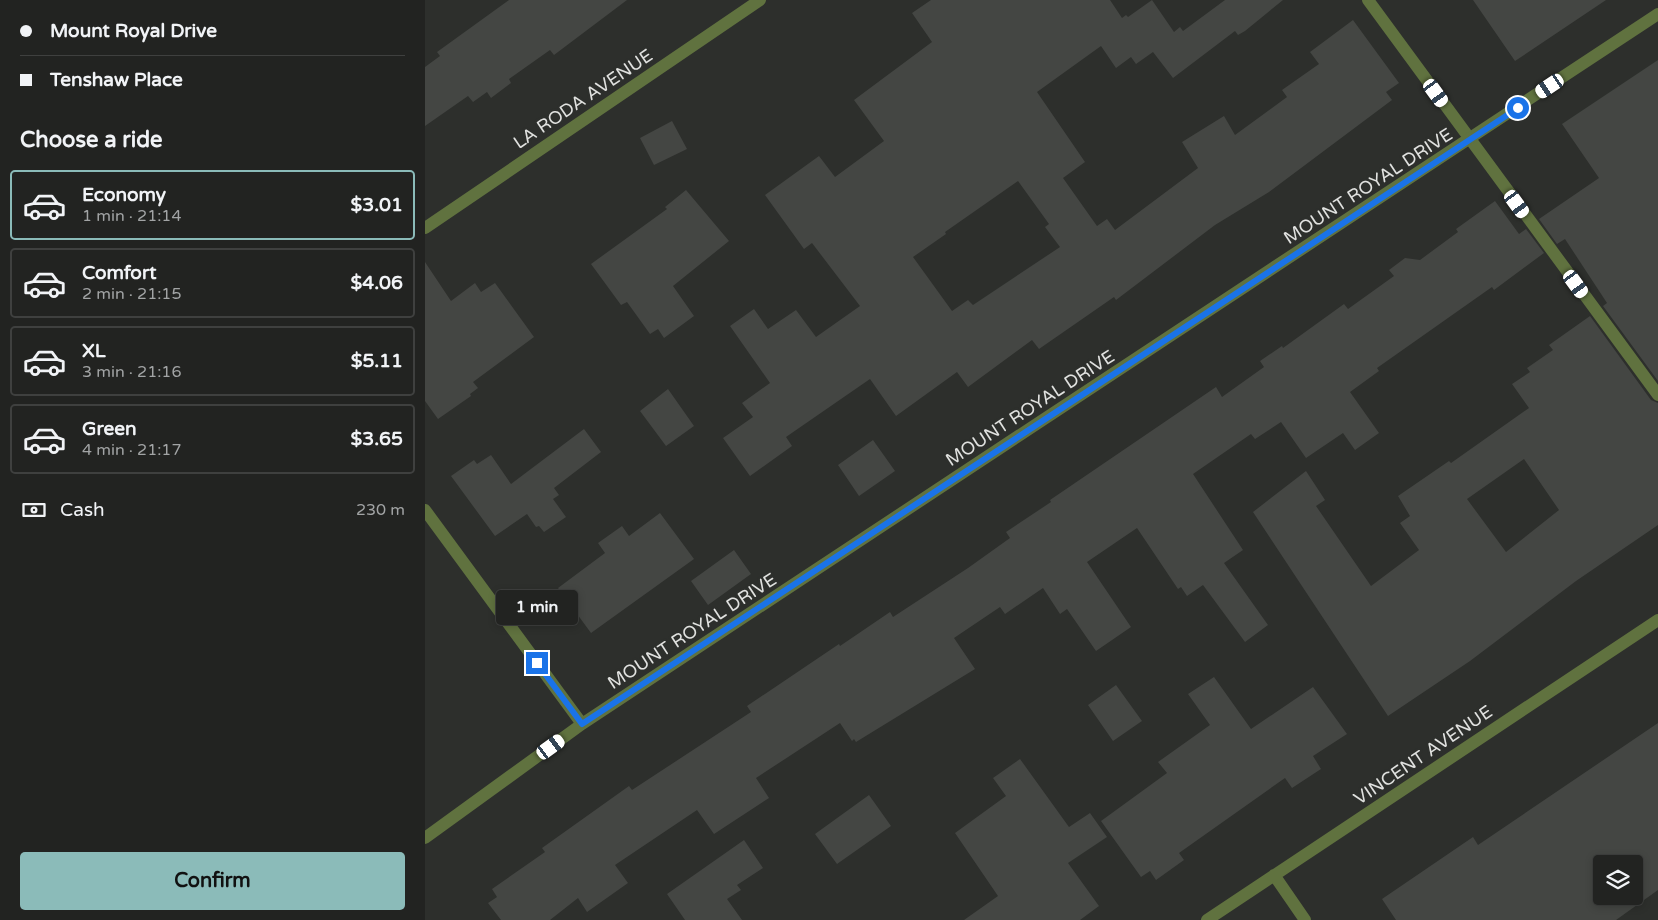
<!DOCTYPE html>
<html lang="en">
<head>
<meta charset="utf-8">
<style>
  :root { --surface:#222321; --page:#2e2f2e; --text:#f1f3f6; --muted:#a2a4a5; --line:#3f403f; --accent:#8bbbb9 }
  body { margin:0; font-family:"Varela Round",sans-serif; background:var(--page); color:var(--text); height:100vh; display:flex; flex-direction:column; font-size:19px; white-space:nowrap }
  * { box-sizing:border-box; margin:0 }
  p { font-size:16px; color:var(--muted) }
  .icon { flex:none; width:28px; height:28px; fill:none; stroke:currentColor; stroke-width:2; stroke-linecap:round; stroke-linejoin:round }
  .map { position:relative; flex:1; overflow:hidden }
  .sheet { display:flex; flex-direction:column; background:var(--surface); width:425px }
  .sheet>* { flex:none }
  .guide { display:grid; align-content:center; height:110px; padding:0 20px; background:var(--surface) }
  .controls { position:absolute; left:1168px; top:855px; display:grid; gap:10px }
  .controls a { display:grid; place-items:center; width:50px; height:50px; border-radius:5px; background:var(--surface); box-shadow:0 2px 8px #0003,0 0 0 1px var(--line); font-size:25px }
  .end { position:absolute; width:22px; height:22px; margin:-11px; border:6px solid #1a73e8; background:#fff; box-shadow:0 0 0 2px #fff }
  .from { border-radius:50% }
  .bubble { position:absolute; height:35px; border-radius:5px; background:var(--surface); box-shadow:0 2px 8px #0003,0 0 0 1px var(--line); font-size:16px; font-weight:800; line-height:35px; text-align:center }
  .car { position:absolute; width:15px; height:30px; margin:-15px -8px; border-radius:6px; box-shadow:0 0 4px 1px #0007; background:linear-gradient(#fff 24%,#345 0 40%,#fff 0 76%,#345 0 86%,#fff 0) }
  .guide b { display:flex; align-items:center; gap:18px; height:48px; font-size:19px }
  .guide b+b { border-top:1px solid var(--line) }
  .guide i { width:12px; height:12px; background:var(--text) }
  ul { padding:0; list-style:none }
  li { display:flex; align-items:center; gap:15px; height:70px; margin:0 10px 8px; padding:0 10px; border:2px solid var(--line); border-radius:5px }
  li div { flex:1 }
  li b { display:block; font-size:19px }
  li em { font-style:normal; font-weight:800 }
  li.selected { border-color:var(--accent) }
  li>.icon { width:45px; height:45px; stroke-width:1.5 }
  h2 { padding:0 20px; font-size:22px; line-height:60px }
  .pay { display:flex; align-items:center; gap:12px; height:55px; padding:0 20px; font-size:19px }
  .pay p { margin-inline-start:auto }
  .primary-button { display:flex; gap:10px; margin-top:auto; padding:10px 20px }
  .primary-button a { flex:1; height:58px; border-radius:5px; background:var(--accent); color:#111; font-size:20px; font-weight:800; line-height:58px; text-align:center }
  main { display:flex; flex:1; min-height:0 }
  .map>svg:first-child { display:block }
  .building { fill:#444643; fill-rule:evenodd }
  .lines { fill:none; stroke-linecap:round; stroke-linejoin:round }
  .service { stroke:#60723f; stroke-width:12 }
  .minor { stroke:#60723f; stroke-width:12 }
  .route { stroke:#1a73e8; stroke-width:6 }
  .labels { text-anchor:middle; stroke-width:5; stroke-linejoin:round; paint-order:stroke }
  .street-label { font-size:18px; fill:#e1e2e0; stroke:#2d2f2c }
</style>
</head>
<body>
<main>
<section class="sheet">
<div class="guide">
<b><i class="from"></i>Mount Royal Drive</b>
<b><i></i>Tenshaw Place</b>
</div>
<h2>Choose a ride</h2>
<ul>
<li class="selected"><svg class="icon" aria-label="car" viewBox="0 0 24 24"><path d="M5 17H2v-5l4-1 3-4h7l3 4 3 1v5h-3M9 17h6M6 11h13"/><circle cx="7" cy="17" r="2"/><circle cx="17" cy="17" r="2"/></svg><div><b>Economy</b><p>1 min · 21:14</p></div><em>$3.01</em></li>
<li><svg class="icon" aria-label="car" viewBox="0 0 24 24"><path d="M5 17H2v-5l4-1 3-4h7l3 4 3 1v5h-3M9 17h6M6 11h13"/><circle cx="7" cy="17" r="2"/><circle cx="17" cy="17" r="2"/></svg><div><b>Comfort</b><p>2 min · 21:15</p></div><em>$4.06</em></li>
<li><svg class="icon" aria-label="car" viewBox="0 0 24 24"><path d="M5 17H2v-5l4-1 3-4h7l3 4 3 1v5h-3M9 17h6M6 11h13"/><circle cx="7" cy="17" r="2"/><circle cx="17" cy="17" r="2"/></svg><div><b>XL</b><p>3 min · 21:16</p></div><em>$5.11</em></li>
<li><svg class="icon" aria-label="car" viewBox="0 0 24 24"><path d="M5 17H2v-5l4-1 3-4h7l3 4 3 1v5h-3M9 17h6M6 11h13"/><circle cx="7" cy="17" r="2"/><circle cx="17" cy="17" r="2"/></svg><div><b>Green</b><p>4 min · 21:17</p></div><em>$3.65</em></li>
</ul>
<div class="pay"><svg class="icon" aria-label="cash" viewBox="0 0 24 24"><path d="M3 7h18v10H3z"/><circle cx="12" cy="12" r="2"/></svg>Cash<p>230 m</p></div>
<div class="primary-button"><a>Confirm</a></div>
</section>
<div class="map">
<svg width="1233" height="920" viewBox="0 0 1233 920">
  <rect width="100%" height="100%" fill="#2d2f2c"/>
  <path class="building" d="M84,0H202L129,55L125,50L84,79L86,83L66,98L62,92L48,102L43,96L0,126V67L15,56L12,52Z
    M506,0H685L697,18L701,15L703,17L727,0L749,32L755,27L758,31L800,0H858L820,31L813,35L810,31L748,78L728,52L711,64L706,57L691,68L676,46L612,92L660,162L638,178L672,226L682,219L690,230L773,168L757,142L799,116L810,135L862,97L857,90L894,64L885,52L928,20L974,83L961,92L967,100L844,192L790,225L691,300L689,297L614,349L607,340L543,387L532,372L471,416L445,379L361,437L367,446L325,476L298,438L328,417L317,403L345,383L305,326L329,309L343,329L371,310L391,337L435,306L387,243L379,249L340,195L394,156L410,177L459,141L429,100L507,42L487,13ZM593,181L624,224L620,227L635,247L548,305L543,300L527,311L488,257L521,234L520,232Z
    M1048,0H1181L1090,61Z
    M1233,60V381L1178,306L1182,303L1140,239L1132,244L1114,219L1174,178L1137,124Z
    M247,121L262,149L229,165L215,138Z
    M261,190L304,241L248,286L269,316L239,338L233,329L225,334L202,302L196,305L166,264L242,209L240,207Z
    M1070,201L1094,234L1101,229L1119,253L1069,290L1067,287L952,368L954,371L925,392L954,433L930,450L918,433L881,458L856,422L830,439L826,434L768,474L818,550L799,563L843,625L820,642L778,585L762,596L756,587L753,589L712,528L662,562L706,627L671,651L642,609L635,614L618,588L580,614L575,607L529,638L550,669L431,742L429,739L427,741L415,723L331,778L344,798L289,834L272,810L190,865L203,883L162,912L153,898L125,920H76L63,903L72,897L67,889L120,852L117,848L204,786L207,790L326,712L322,706L414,644L415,646L465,612L468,617L543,568L585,538L581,532L626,502L625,500L791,387L797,397L839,367L835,361L857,346L858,348L919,304L923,309L969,276L964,270L980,258L995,260L1033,232L1031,229Z
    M0,262L26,301L50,283L56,292L70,283L109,337L48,382L53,388L45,394L46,396L13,419L0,401Z
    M1165,316L1226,400L1233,403V525L1151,581L1045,661L963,716L828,512L881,471L900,500L891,506L946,586L994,550L975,523L985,516L973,496L1024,461L1026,463L1104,408L1087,384L1105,372L1102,368L1128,350L1124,345ZM1099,459L1134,510L1081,552L1042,499Z
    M243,389L269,426L241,446L215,411Z
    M159,429L176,452L129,488L134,495L128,499L141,517L119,532L114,526L111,527L102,514L70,536L26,476L49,460L52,464L66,455L86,484Z
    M448,440L470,471L434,496L413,465Z
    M235,513L269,559L166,633L133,588L180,553L173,543L197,526L204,536Z
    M309,550L326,574L283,605L266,581Z
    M789,677L826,729L888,687L922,734L888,756L896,769L867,788L860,778L754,853L759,860L731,880L725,871L716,877L676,821L742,773L733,762L785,725L763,694Z
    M691,685L717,721L688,741L663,705Z
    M1233,723V890L1191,920H971L957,899L1048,837L1053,845ZM1176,864H1209V896H1176Z
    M595,759L644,827L665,813L682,837L643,863L674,906L655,920H539L573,896L530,833L581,796L568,778Z
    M444,795L466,826L412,864L390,834Z
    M319,840L338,868L312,885L316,890L302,899L317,920H260L242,894Z"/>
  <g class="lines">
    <path class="service" d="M943,0L1233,395"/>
    <path class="minor" d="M0,228L335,0
      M0,510L157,724
      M0,838L157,724L1233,14
      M849,875L880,920
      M782,920L1233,620"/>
  </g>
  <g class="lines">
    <path class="route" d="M112,663L157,724L1093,108"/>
  </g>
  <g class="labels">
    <g class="street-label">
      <text transform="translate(158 99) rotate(-34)" y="6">LA RODA AVENUE</text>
      <text transform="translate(943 186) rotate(-33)" y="6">MOUNT ROYAL DRIVE</text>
      <text transform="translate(605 408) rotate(-33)" y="6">MOUNT ROYAL DRIVE</text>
      <text transform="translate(267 631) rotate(-33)" y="6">MOUNT ROYAL DRIVE</text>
      <text transform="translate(998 755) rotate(-34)" y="6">VINCENT AVENUE</text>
    </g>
  </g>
</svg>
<div class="controls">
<a><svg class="icon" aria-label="layers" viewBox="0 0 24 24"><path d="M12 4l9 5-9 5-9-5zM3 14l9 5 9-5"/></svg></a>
</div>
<i class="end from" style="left:1093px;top:108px"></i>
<i class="end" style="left:112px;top:663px"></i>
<div class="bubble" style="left:71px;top:590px;width:82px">1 min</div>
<i class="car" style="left:1125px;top:86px;rotate:236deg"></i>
<i class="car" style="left:1011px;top:93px;rotate:144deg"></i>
<i class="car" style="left:1092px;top:204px;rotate:144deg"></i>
<i class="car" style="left:1151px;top:284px;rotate:144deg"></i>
<i class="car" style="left:126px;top:747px;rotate:54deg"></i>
</div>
</main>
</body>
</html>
